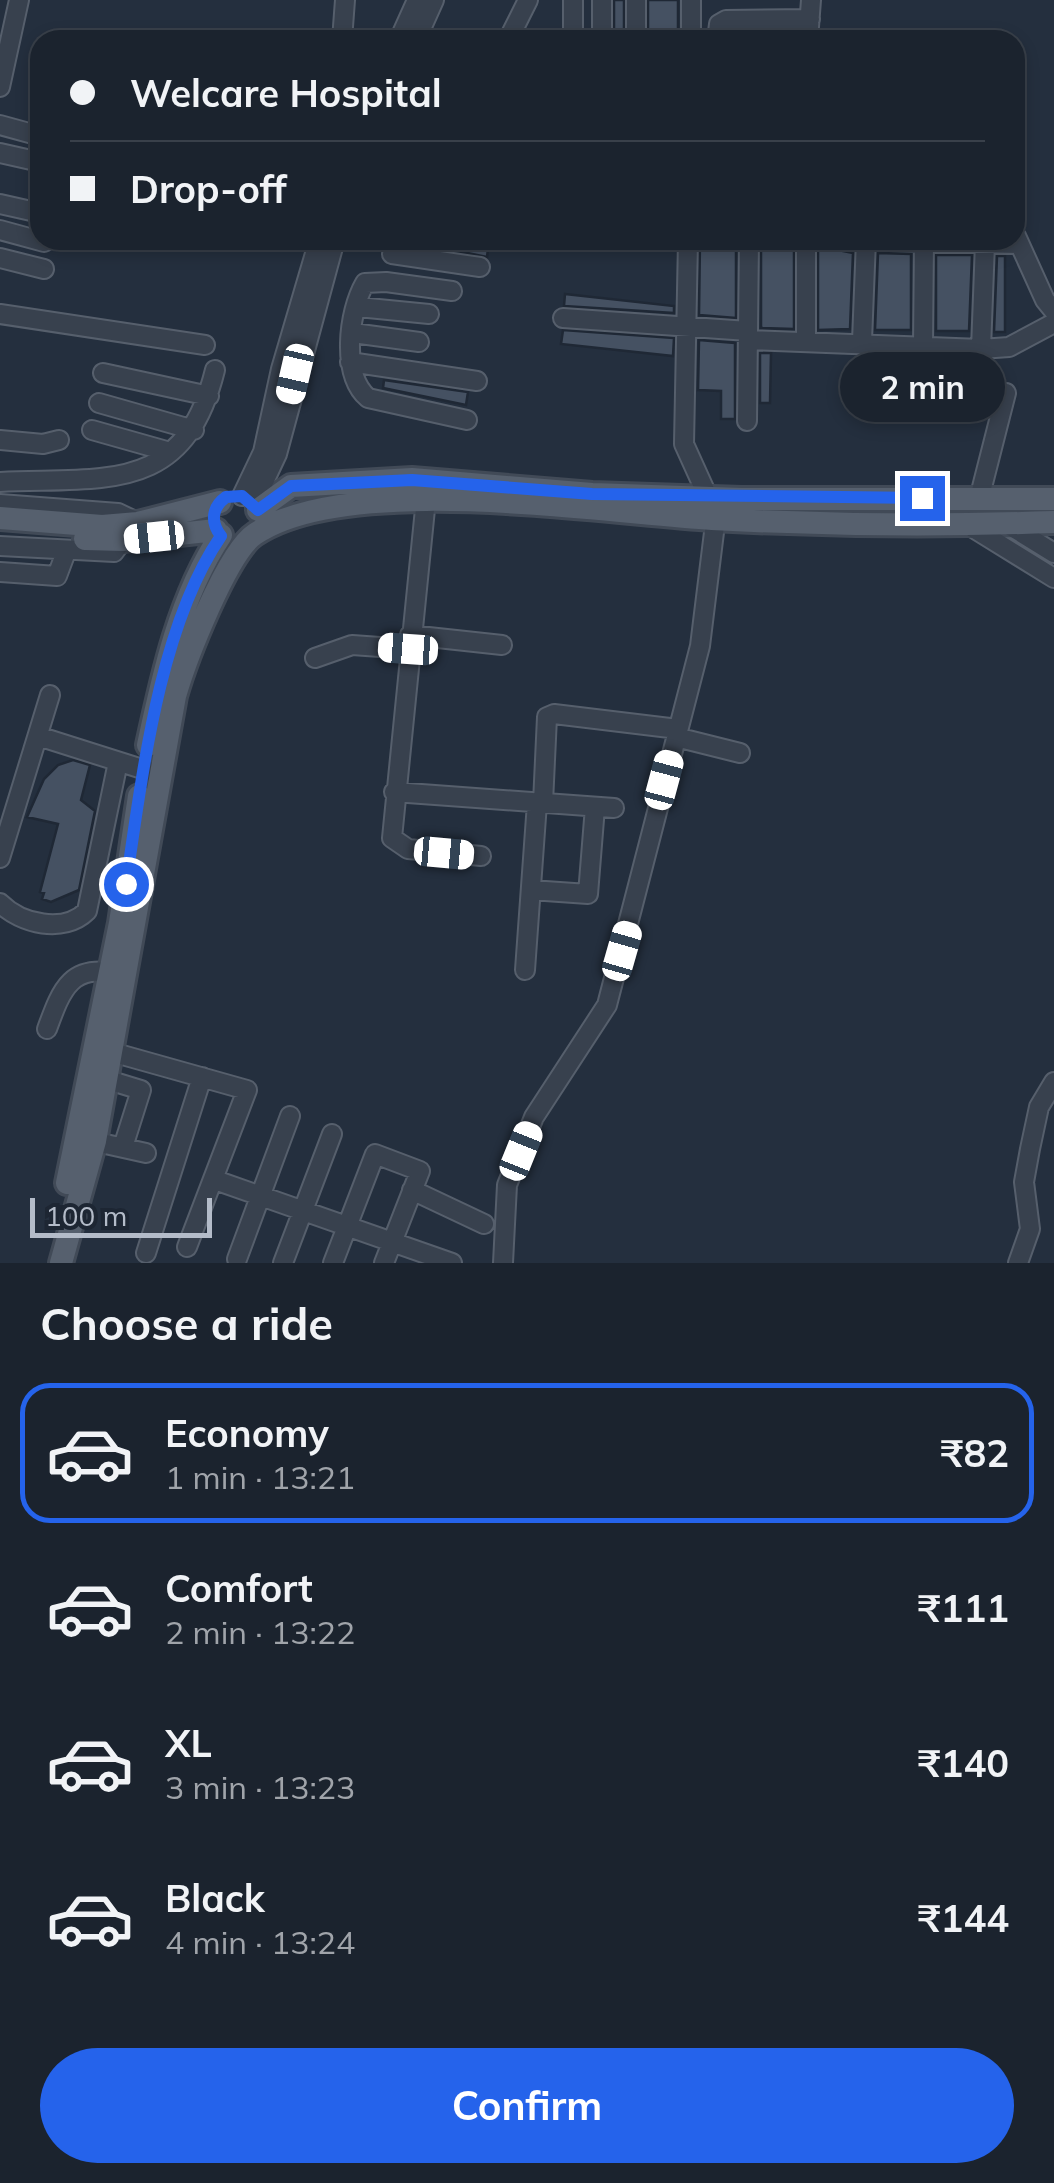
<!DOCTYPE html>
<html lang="en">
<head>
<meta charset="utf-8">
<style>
  :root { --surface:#1b232e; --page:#242b36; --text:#f1f3f6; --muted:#a0a4aa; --line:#39404a; --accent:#2563eb }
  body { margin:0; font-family:Mulish,sans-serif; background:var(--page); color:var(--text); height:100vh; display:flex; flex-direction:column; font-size:38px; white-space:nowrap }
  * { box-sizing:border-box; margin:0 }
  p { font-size:32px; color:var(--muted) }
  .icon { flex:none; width:55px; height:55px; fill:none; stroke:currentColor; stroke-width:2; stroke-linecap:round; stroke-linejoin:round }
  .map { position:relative; height:1263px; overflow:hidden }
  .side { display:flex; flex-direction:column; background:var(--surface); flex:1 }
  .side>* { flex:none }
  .top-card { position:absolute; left:30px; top:30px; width:995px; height:220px; border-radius:30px; box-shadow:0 5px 15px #0003,0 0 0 2px var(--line); display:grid; align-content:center; height:220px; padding:0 40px; background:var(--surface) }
  .scale { position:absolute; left:30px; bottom:25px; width:182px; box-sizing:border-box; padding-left:10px; border:5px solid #b4bcc9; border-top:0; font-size:28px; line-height:35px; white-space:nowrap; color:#b4bcc9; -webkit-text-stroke:8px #1d2633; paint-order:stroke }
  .end { position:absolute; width:45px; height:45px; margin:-22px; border:12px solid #2563eb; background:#fff; box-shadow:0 0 0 5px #fff }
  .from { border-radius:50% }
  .bubble { position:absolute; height:70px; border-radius:35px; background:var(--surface); box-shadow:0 5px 15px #0003,0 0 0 2px var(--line); font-size:32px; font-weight:700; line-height:70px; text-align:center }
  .car { position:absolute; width:30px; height:60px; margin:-30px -15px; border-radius:12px; box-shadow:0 0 8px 2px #0007; background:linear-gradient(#fff 24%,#345 0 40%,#fff 0 76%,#345 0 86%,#fff 0) }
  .top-card b { display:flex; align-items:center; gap:35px; height:95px; font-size:38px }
  .top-card b+b { border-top:2px solid var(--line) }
  .top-card i { width:25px; height:25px; background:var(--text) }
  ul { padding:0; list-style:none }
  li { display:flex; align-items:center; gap:30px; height:140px; margin:0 20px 15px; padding:0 20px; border:5px solid transparent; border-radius:30px }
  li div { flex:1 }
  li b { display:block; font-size:38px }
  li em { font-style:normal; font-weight:700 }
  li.current { border-color:var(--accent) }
  li>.icon { width:90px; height:90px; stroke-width:1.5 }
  h2 { padding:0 40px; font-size:45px; line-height:120px }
  .button { display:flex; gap:20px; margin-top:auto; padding:20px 40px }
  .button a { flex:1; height:115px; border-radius:60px; background:var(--accent); color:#fff; font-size:40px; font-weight:700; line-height:115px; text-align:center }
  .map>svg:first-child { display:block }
  .building { fill:#455162; stroke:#1f2835; stroke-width:2.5 }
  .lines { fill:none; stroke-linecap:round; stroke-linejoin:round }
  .minor-casing { stroke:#565f6c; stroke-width:22 }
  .major-casing { stroke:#414a57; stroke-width:28 }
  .minor { stroke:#38414e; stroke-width:18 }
  .major { stroke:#56606e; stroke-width:22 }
  .route { stroke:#2563eb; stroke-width:12 }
</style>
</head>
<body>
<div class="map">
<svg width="1054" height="1263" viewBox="0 0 1054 1263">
  <rect width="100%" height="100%" fill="#242f3e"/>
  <path class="building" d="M614,0H624V40H614Z
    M648,0H678V40H648Z
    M731,32H796V40H730Z
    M404,240H482L489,241L487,257Z
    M700,240L736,241V318L699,315Z
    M781,240H794V329L761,328V250H781Z
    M818,246L853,253L850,329L818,330Z
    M878,253L911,254V330H875Z
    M936,255H972L969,331H936Z
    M997,256H1005V332H994Z
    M565,294L674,306V313L564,306Z
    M563,330L674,338L673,356L561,344Z
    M699,340L735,343V419H721V391L698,390Z
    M760,353H771L770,403H760Z
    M384,380L468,392L466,405L383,388Z
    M73,760L90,765L81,800L95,811L79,890L51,902L42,899L44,893L40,892L58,824L27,817L44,779L58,765Z"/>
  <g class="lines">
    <g class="minor-casing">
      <path id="minor" d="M342,40L345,0
        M399,40L417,0
        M416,40L434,0
        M508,40L528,0
        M573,40V0
        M602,40V0
        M636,40V0
        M691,40V0
        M717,40L719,24L726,20L810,19
        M808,40L811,0
        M0,87L19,0
        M0,125L40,136
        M0,153L40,162
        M0,204L40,213
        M0,230L44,242
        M1016,236L1045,300L1054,311
        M511,240H534
        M688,240L684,444L708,497
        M845,240L1019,244
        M392,254L480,267
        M0,258L44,269
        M452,291L386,282L365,283C348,312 341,375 368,398L467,420
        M358,307L429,314
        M0,314L205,345
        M563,318L748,331
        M353,333L419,342
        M748,340L981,349L1009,347L1054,323
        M806,341V240
        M862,341L866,240
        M923,346L924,240
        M981,349L985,243
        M350,362L477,381
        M103,373L209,396
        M99,403L194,430
        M747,421L749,240
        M92,430L170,452
        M0,440L43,444L59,440
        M0,482C106,477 184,495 215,370
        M242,496L263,452L281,369L319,240
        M426,499L392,838L408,849L481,856
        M979,499L1006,393
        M254,503L277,454L335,240
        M0,504L118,513L137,522
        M965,523L1054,578
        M1007,524L1054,553
        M0,546L114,552L123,540
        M0,572L57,576L66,552
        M410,635L502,645
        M315,658L352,645L408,649
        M38,736L158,774
        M676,737L740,753
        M394,792L614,808
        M543,803L547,717L554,714L678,729
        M0,858L50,695
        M531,890L588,894L595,807
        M0,903C21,924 64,934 87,911L118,762
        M525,970L537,803
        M47,1029C62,988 71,963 120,974
        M101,1049L247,1090L187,1247
        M105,1079L141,1090L123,1147
        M83,1139L146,1153
        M215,1180L452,1263
        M412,1190L484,1224
        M146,1253L202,1077
        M237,1259L290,1116
        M283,1263L332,1134
        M333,1263L375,1154L420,1171L384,1263
        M503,1263L507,1185L534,1117L607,1005L700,646L717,508
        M1018,1263L1030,1229L1024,1182L1030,1149L1039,1107L1054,1082"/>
    </g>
    <g class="major-casing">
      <path id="major" d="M258,510L291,486L412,479L592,494L742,499H1054
        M0,518L102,526L138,523L220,502
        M85,539L123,540L216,530
        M148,745C163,675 180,596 221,535
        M67,1183L120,923L139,796
        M61,1263L95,1141L175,696C185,661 227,552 255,534C347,472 599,512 712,519C826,525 940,526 1054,522"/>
    </g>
    <use href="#minor" class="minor"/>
    <use href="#major" class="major"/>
  </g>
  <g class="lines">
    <path class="route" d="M126,884C142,777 159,626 221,536C210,522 212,507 226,497L242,496L258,510L291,486L412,480L592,494L922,498"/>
  </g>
</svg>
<div class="scale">100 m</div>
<i class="end from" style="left:126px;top:884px"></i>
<i class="end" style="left:922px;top:498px"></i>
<div class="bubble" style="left:840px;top:352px;width:165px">2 min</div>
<i class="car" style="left:295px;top:374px;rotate:193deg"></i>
<i class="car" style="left:154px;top:537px;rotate:264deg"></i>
<i class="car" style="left:408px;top:649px;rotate:274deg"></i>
<i class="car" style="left:664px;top:780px;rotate:15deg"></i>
<i class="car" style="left:444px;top:853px;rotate:95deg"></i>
<i class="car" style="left:622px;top:951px;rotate:16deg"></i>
<i class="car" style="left:521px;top:1151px;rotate:22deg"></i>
<div class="top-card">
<b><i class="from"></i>Welcare Hospital</b>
<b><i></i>Drop-off</b>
</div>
</div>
<section class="side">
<h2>Choose a ride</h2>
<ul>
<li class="current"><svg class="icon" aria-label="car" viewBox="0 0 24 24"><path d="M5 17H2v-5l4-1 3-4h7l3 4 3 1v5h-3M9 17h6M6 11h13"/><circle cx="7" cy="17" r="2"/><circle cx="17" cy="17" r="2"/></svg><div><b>Economy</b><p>1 min · 13:21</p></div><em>₹82</em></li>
<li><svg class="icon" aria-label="car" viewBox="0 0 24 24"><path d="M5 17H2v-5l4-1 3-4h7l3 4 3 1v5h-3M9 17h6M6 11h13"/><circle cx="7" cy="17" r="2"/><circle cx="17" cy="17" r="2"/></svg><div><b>Comfort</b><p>2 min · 13:22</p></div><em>₹111</em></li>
<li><svg class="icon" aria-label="car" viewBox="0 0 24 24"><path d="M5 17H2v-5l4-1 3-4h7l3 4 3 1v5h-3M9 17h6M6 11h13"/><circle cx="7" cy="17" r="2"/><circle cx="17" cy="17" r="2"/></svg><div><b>XL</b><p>3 min · 13:23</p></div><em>₹140</em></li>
<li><svg class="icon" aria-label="car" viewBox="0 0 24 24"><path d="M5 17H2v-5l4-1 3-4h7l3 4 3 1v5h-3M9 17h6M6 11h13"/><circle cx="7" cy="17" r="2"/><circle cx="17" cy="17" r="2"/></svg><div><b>Black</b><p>4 min · 13:24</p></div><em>₹144</em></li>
</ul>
<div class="button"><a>Confirm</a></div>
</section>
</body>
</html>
